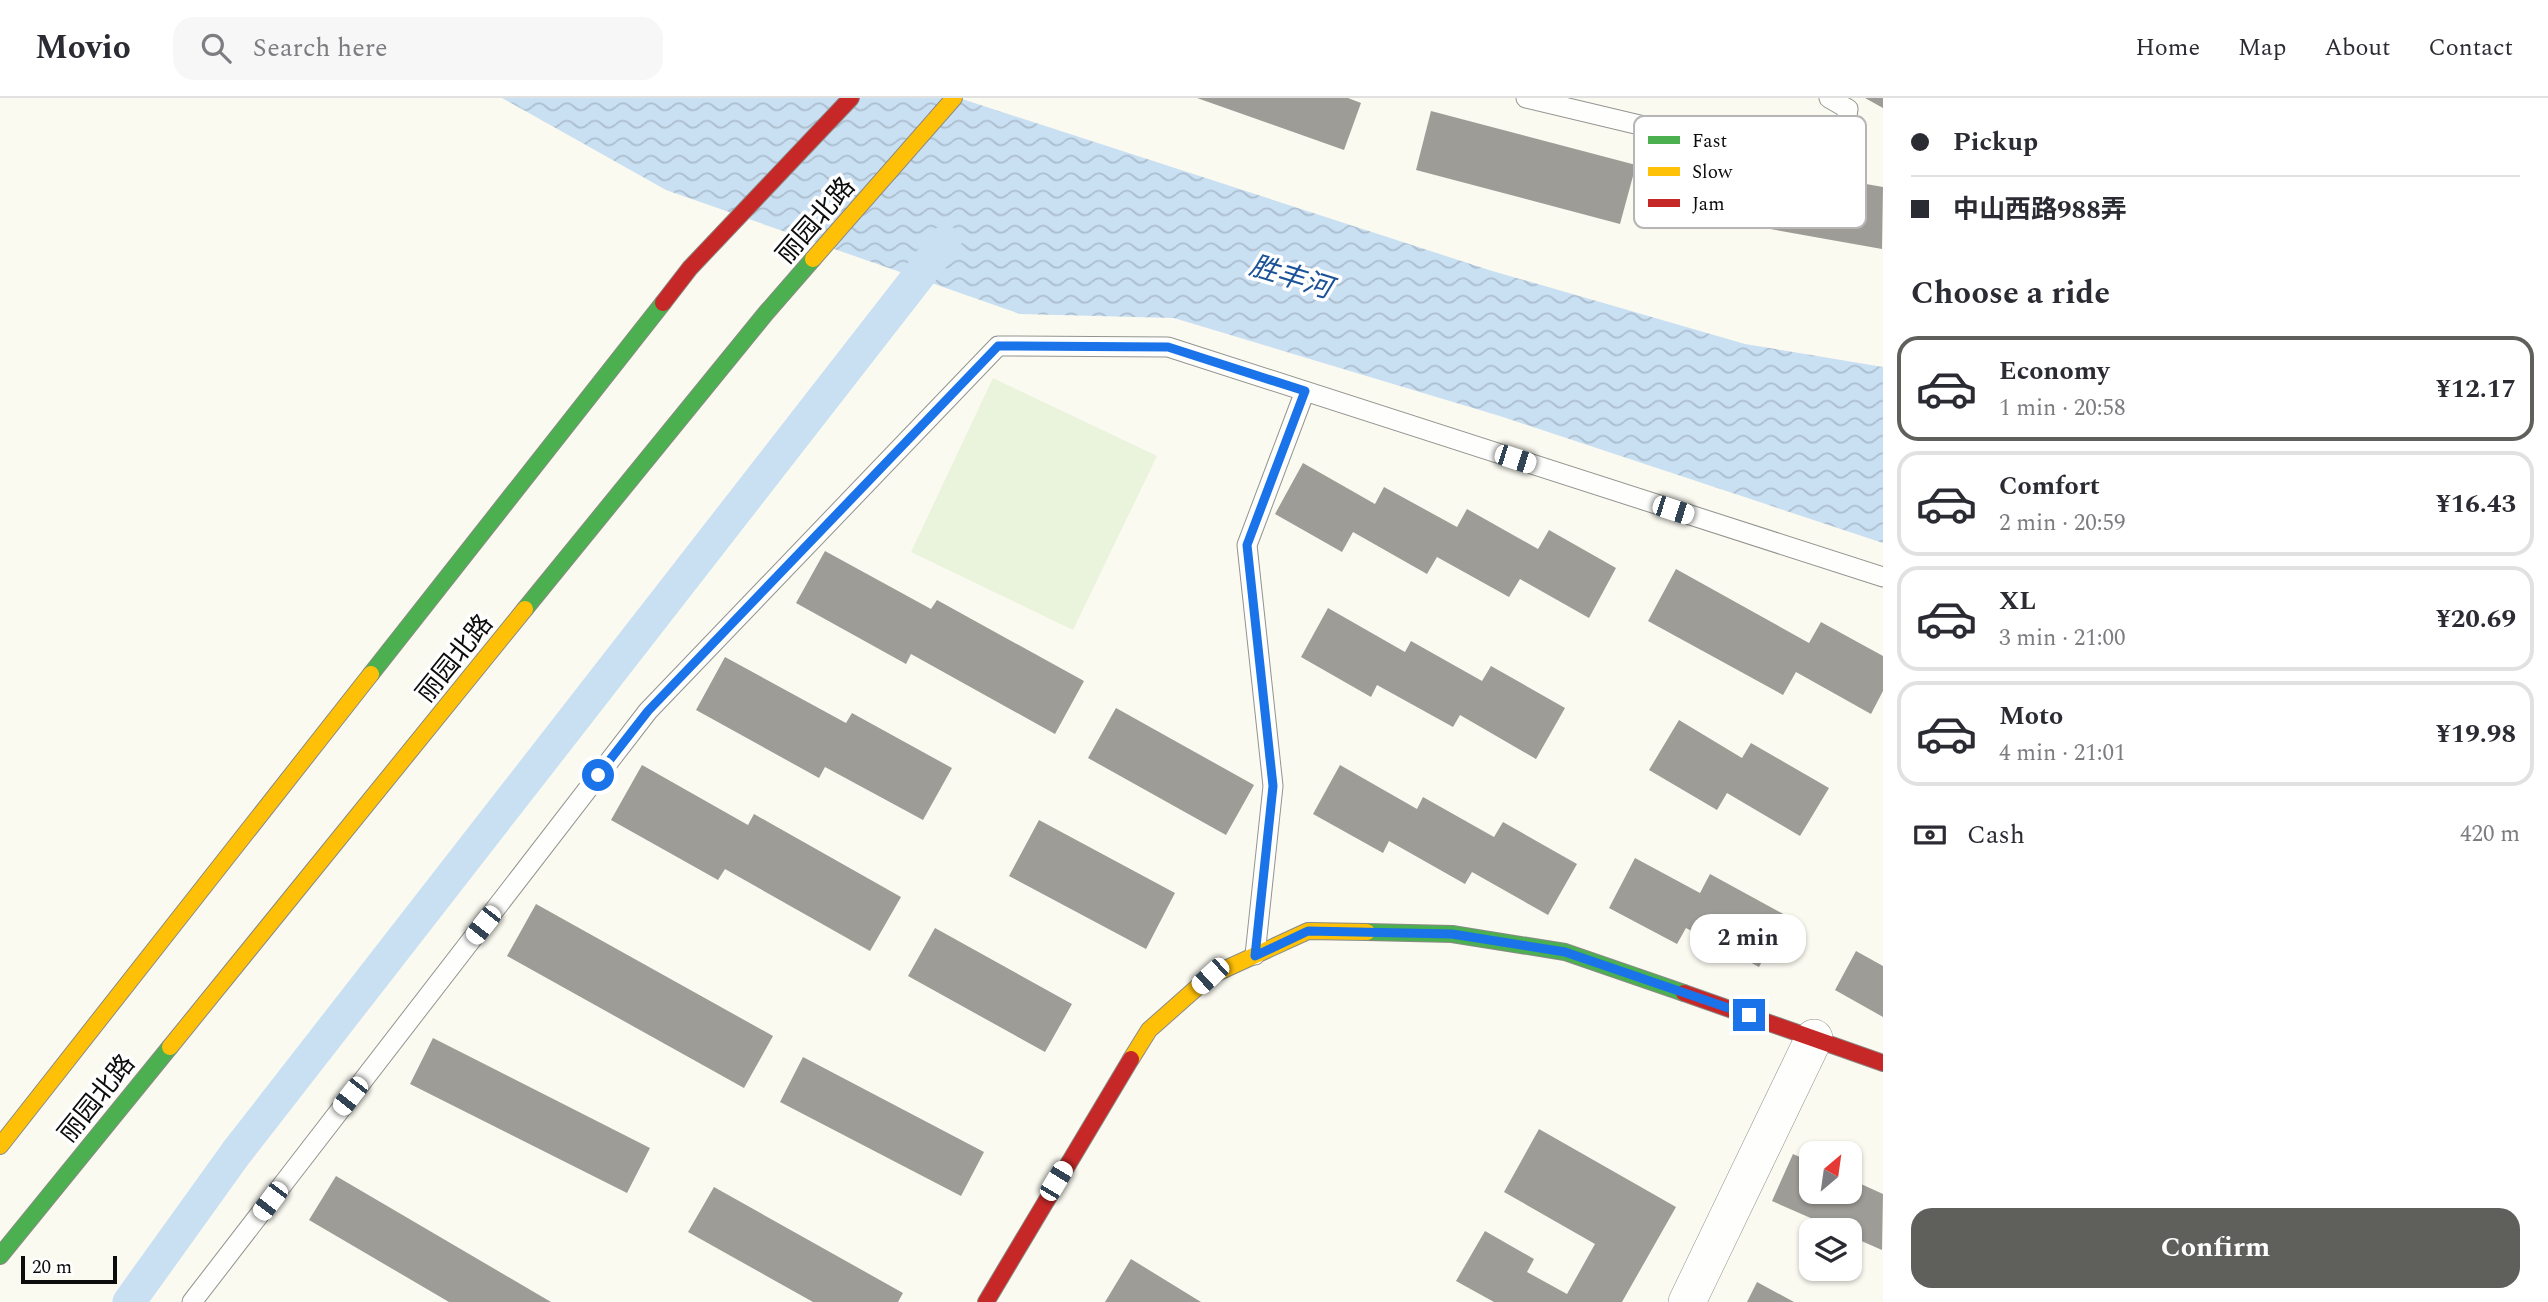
<!DOCTYPE html>
<html lang="en">
<head>
<meta charset="utf-8">
<style>
  :root { --surface:#fff; --page:#f7f7f7; --text:#2b2b33; --muted:#7c7c81; --line:#e1e1e2; --accent:#5f5f5c }
  body { margin:0; font-family:Spectral,"Noto Sans SC",serif; background:var(--page); color:var(--text); height:100vh; display:flex; flex-direction:column; font-size:26px; white-space:nowrap }
  * { box-sizing:border-box; margin:0 }
  p { font-size:23px; color:var(--muted) }
  .icon { flex:none; width:38px; height:38px; fill:none; stroke:currentColor; stroke-width:2; stroke-linecap:round; stroke-linejoin:round }
  .map { position:relative; flex:1; overflow:hidden }
  .details { display:flex; flex-direction:column; background:var(--surface); width:665px }
  .details>* { flex:none }
  .hud { display:grid; align-content:center; height:154px; padding:0 28px; background:var(--surface) }
  .needle { width:46px; rotate:29deg }
  .buttons { position:absolute; left:1799px; top:1043px; display:grid; gap:14px }
  .buttons a { display:grid; place-items:center; width:63px; height:63px; border-radius:14px; background:var(--surface); box-shadow:0 2px 5px #0004; font-size:35px }
  .scale { position:absolute; left:21px; bottom:18px; width:96px; box-sizing:border-box; padding-left:7px; border:4px solid #0c0c0c; border-top:0; font-size:19px; line-height:24px; white-space:nowrap; color:#0c0c0c; -webkit-text-stroke:5px #fff; paint-order:stroke }
  .end { position:absolute; width:32px; height:32px; margin:-16px; border:9px solid #1a73e8; background:#fff; box-shadow:0 0 0 4px #fff }
  .from { border-radius:50% }
  .bubble { position:absolute; height:49px; border-radius:21px; background:var(--surface); box-shadow:0 2px 5px #0004; font-size:23px; font-weight:700; line-height:49px; text-align:center }
  .car { position:absolute; width:21px; height:42px; margin:-21px -10px; border-radius:9px; box-shadow:0 0 5px 2px #0007; background:linear-gradient(#fff 24%,#345 0 40%,#fff 0 76%,#345 0 86%,#fff 0) }
  .hud b { display:flex; align-items:center; gap:24px; height:66px; font-size:26px }
  .hud b+b { border-top:2px solid var(--line) }
  .hud i { width:18px; height:18px; background:var(--text) }
  ul { padding:0; list-style:none }
  li { display:flex; align-items:center; gap:21px; height:105px; margin:0 14px 10px; padding:0 14px; border:4px solid var(--line); border-radius:21px }
  li div { flex:1 }
  li b { display:block; font-size:26px }
  li em { font-style:normal; font-weight:700 }
  li.active { border-color:var(--accent) }
  li>.icon { width:63px; height:63px; stroke-width:1.5 }
  h2 { padding:0 28px; font-size:32px; line-height:84px }
  .pay { display:flex; align-items:center; gap:18px; height:77px; padding:0 28px; font-size:26px }
  .pay p { margin-inline-start:auto }
  .button { display:flex; gap:14px; margin-top:auto; padding:14px 28px }
  .button a { flex:1; height:80px; border-radius:21px; background:var(--accent); color:#fff; font-size:28px; font-weight:700; line-height:80px; text-align:center }
  header { display:flex; align-items:center; gap:42px; box-sizing:border-box; height:98px; padding:0 35px; background:var(--surface); border-bottom:2px solid var(--line) }
  header strong { font-size:33px }
  nav { display:flex; gap:38px; margin-inline-start:auto; font-size:24px }
  .search { width:490px; height:63px; background:var(--page); display:flex; align-items:center; gap:18px; box-sizing:border-box; padding:0 24px; border-radius:21px; color:var(--muted); font-size:26px }
  main { display:flex; flex:1; min-height:0 }
  .map>svg:first-child { display:block }
  .pitch { fill:#eaf3dc }
  .water { fill:url(#water-waves) }
  .lines { fill:none; stroke-linecap:round; stroke-linejoin:round }
  .canal { stroke:#c9dff2; stroke-width:33 }
  .building { fill:#9d9c97 }
  .lane-casing { stroke:#93938f; stroke-width:21 }
  .street-casing { stroke:#93938f; stroke-width:38 }
  .fast-casing { stroke:#8a8a86; stroke-width:18 }
  .slow-casing { stroke:#8a8a86; stroke-width:18 }
  .jam-casing { stroke:#8a8a86; stroke-width:18 }
  .lane { stroke:#fefefd; stroke-width:19 }
  .street { stroke:#fefefd; stroke-width:37 }
  .fast { stroke:#4caf50; stroke-width:16 }
  .slow { stroke:#ffc107; stroke-width:16 }
  .jam { stroke:#c62828; stroke-width:16 }
  .route { stroke:#1a73e8; stroke-width:9 }
  .labels { text-anchor:middle; stroke-width:7; stroke-linejoin:round; paint-order:stroke }
  .street-label { font-size:26px; fill:#0c0c0c; stroke:#fff }
  .water-label { font-size:28px; font-style:italic; fill:#1c5298; stroke:#fff }
  .key { fill:#fff; stroke:#b6b6b6; stroke-width:2 }
  .key-label { font-size:19px; fill:#0c0c0c }
</style>
</head>
<body>
<header>
<strong>Movio</strong>
<div class="search"><svg class="icon" aria-label="search" viewBox="0 0 24 24"><circle cx="10" cy="10" r="6"/><path d="M15 15l6 6"/></svg>Search here</div>
<nav><a>Home</a><a>Map</a><a>About</a><a>Contact</a></nav>
</header>
<main>
<div class="map">
<svg width="1883" height="1204" viewBox="0 0 1883 1204">
  <defs>
    <pattern id="water-waves" width="16" height="10" patternUnits="userSpaceOnUse" patternTransform="scale(1.75)"><rect width="16" height="10" fill="#c9dff2"/><path d="M0 5q4-4 8 0t8 0" fill="none" stroke="#abbece"/></pattern>
  </defs>
  <rect width="100%" height="100%" fill="#fafaf1"/>
  <path class="pitch" d="M993,280L1157,358L1073,532L911,454Z"/>
  <path class="water" d="M502,0H959L1489,172L1745,246L1883,269V445L1503,319L1174,220L1020,216L666,92Z"/>
  <g class="lines">
    <path class="canal" d="M129,1204L236,1055L945,144"/>
  </g>
  <path class="building" d="M1197,0H1348L1361,5L1344,52Z
    M1865,0H1883V10Z
    M1431,13L1636,67L1620,126L1416,72Z
    M1685,54L1883,89L1882,151L1675,114Z
    M1303,365L1375,406L1384,389L1457,429L1467,411L1538,451L1549,432L1616,470L1589,520L1520,481L1509,499L1437,459L1427,476L1353,434L1342,454L1275,416Z
    M825,453L931,511L937,502L1084,583L1055,636L911,556L906,566L796,505Z
    M1676,471L1809,545L1821,524L1883,558V593L1871,616L1796,574L1783,597L1648,523Z
    M1328,510L1405,554L1411,543L1482,583L1491,568L1565,610L1536,661L1460,617L1453,629L1377,587L1371,599L1301,559Z
    M725,559L846,625L852,615L952,670L923,722L825,669L819,680L696,612Z
    M1116,610L1254,687L1226,737L1088,660Z
    M1679,622L1742,660L1751,645L1829,690L1800,738L1727,695L1717,712L1649,672Z
    M642,667L748,727L754,716L901,799L870,853L725,771L718,782L611,722Z
    M1340,667L1417,711L1423,699L1494,739L1503,724L1577,766L1548,817L1472,774L1465,786L1389,743L1383,755L1313,716Z
    M1039,722L1175,795L1146,851L1009,778Z
    M1635,760L1700,795L1710,776L1787,818L1759,869L1686,830L1677,846L1609,810Z
    M536,806L773,938L744,990L507,858Z
    M935,830L1072,906L1045,954L908,878Z
    M1856,853L1883,868V919L1835,892Z
    M433,940L650,1050L627,1095L410,986Z
    M803,959L984,1054L961,1098L780,1004Z
    M1539,1031L1676,1109L1622,1204H1494L1456,1183L1485,1133L1534,1161L1527,1174L1567,1196L1595,1146L1504,1094Z
    M1793,1056L1811,1064V1094H1850V1081L1883,1096L1882,1152L1850,1138V1132H1838L1772,1103Z
    M336,1078L551,1204H449L309,1122Z
    M714,1089L903,1195L898,1204H813L688,1134Z
    M1131,1161L1201,1204H1105Z
    M1757,1184L1794,1204H1747Z"/>
  <g class="lines">
    <g class="lane-casing">
      <path id="lane" d="M1526,0L1648,29L1844,40L1848,11L1829,0
        M1255,857L1273,688L1247,447L1305,293
        M192,1204L648,613L998,248L1168,249L1883,479"/>
    </g>
    <g class="street-casing">
      <path id="street" d="M1687,1204L1814,940"/>
    </g>
    <g class="fast-casing">
      <path id="fast" d="M525,511L766,215L813,161
        M371,576L663,205
        M1367,834L1452,836L1565,854L1684,895
        M0,1158L170,949"/>
    </g>
    <g class="slow-casing">
      <path id="slow" d="M813,161L954,0
        M170,949L525,511
        M1131,961L1149,932L1210,878L1308,833L1367,834
        M0,1048L371,576"/>
    </g>
    <g class="jam-casing">
      <path id="jam" d="M663,205L690,170L851,0
        M1684,895L1883,965
        M986,1204L1131,961"/>
    </g>
    <use href="#lane" class="lane"/>
    <use href="#street" class="street"/>
    <use href="#fast" class="fast"/>
    <use href="#slow" class="slow"/>
    <use href="#jam" class="jam"/>
  </g>
  <g class="lines">
    <path class="route" d="M598,677L648,613L998,248L1168,249L1305,293L1247,447L1273,688L1255,858L1308,833L1452,836L1565,854L1749,917"/>
  </g>
  <g class="labels">
    <g class="street-label">
      <text transform="translate(815 122) rotate(-49)" y="9">丽园北路</text>
      <text transform="translate(454 560) rotate(-51)" y="9">丽园北路</text>
      <text transform="translate(96 1000) rotate(-51)" y="9">丽园北路</text>
    </g>
    <g class="water-label">
      <text transform="translate(1291 178) rotate(17)" y="10">胜丰河</text>
    </g>
  </g>
  <rect x="1634" y="18" width="232" height="112" rx="10" class="key"/>
  <rect x="1648" y="38" width="32" height="8" fill="#4caf50"/>
  <rect x="1648" y="69" width="32" height="9" fill="#ffc107"/>
  <rect x="1648" y="101" width="32" height="8" fill="#c62828"/>
  <g class="key-label">
    <text x="1692" y="49">Fast</text>
    <text x="1692" y="80">Slow</text>
    <text x="1692" y="112">Jam</text>
  </g>
</svg>
<div class="buttons">
<a><svg class="needle" viewBox="-14 -14 28 28"><path d="M0-13l5 13h-10z" fill="#e53935"/><path d="M0 13l5-13h-10z" fill="#7c7c81"/></svg></a>
<a><svg class="icon" aria-label="layers" viewBox="0 0 24 24"><path d="M12 4l9 5-9 5-9-5zM3 14l9 5 9-5"/></svg></a>
</div>
<div class="scale">20 m</div>
<i class="end from" style="left:598px;top:677px"></i>
<i class="end" style="left:1749px;top:917px"></i>
<div class="bubble" style="left:1690px;top:816px;width:116px">2 min</div>
<i class="car" style="left:1515px;top:361px;rotate:108deg"></i>
<i class="car" style="left:1673px;top:412px;rotate:108deg"></i>
<i class="car" style="left:483px;top:827px;rotate:218deg"></i>
<i class="car" style="left:1210px;top:878px;rotate:228deg"></i>
<i class="car" style="left:350px;top:998px;rotate:218deg"></i>
<i class="car" style="left:1056px;top:1083px;rotate:31deg"></i>
<i class="car" style="left:270px;top:1103px;rotate:217deg"></i>
</div>
<section class="details">
<div class="hud">
<b><i class="from"></i>Pickup</b>
<b><i></i>中山西路988弄</b>
</div>
<h2>Choose a ride</h2>
<ul>
<li class="active"><svg class="icon" aria-label="car" viewBox="0 0 24 24"><path d="M5 17H2v-5l4-1 3-4h7l3 4 3 1v5h-3M9 17h6M6 11h13"/><circle cx="7" cy="17" r="2"/><circle cx="17" cy="17" r="2"/></svg><div><b>Economy</b><p>1 min · 20:58</p></div><em>¥12.17</em></li>
<li><svg class="icon" aria-label="car" viewBox="0 0 24 24"><path d="M5 17H2v-5l4-1 3-4h7l3 4 3 1v5h-3M9 17h6M6 11h13"/><circle cx="7" cy="17" r="2"/><circle cx="17" cy="17" r="2"/></svg><div><b>Comfort</b><p>2 min · 20:59</p></div><em>¥16.43</em></li>
<li><svg class="icon" aria-label="car" viewBox="0 0 24 24"><path d="M5 17H2v-5l4-1 3-4h7l3 4 3 1v5h-3M9 17h6M6 11h13"/><circle cx="7" cy="17" r="2"/><circle cx="17" cy="17" r="2"/></svg><div><b>XL</b><p>3 min · 21:00</p></div><em>¥20.69</em></li>
<li><svg class="icon" aria-label="car" viewBox="0 0 24 24"><path d="M5 17H2v-5l4-1 3-4h7l3 4 3 1v5h-3M9 17h6M6 11h13"/><circle cx="7" cy="17" r="2"/><circle cx="17" cy="17" r="2"/></svg><div><b>Moto</b><p>4 min · 21:01</p></div><em>¥19.98</em></li>
</ul>
<div class="pay"><svg class="icon" aria-label="cash" viewBox="0 0 24 24"><path d="M3 7h18v10H3z"/><circle cx="12" cy="12" r="2"/></svg>Cash<p>420 m</p></div>
<div class="button"><a>Confirm</a></div>
</section>
</main>
</body>
</html>
